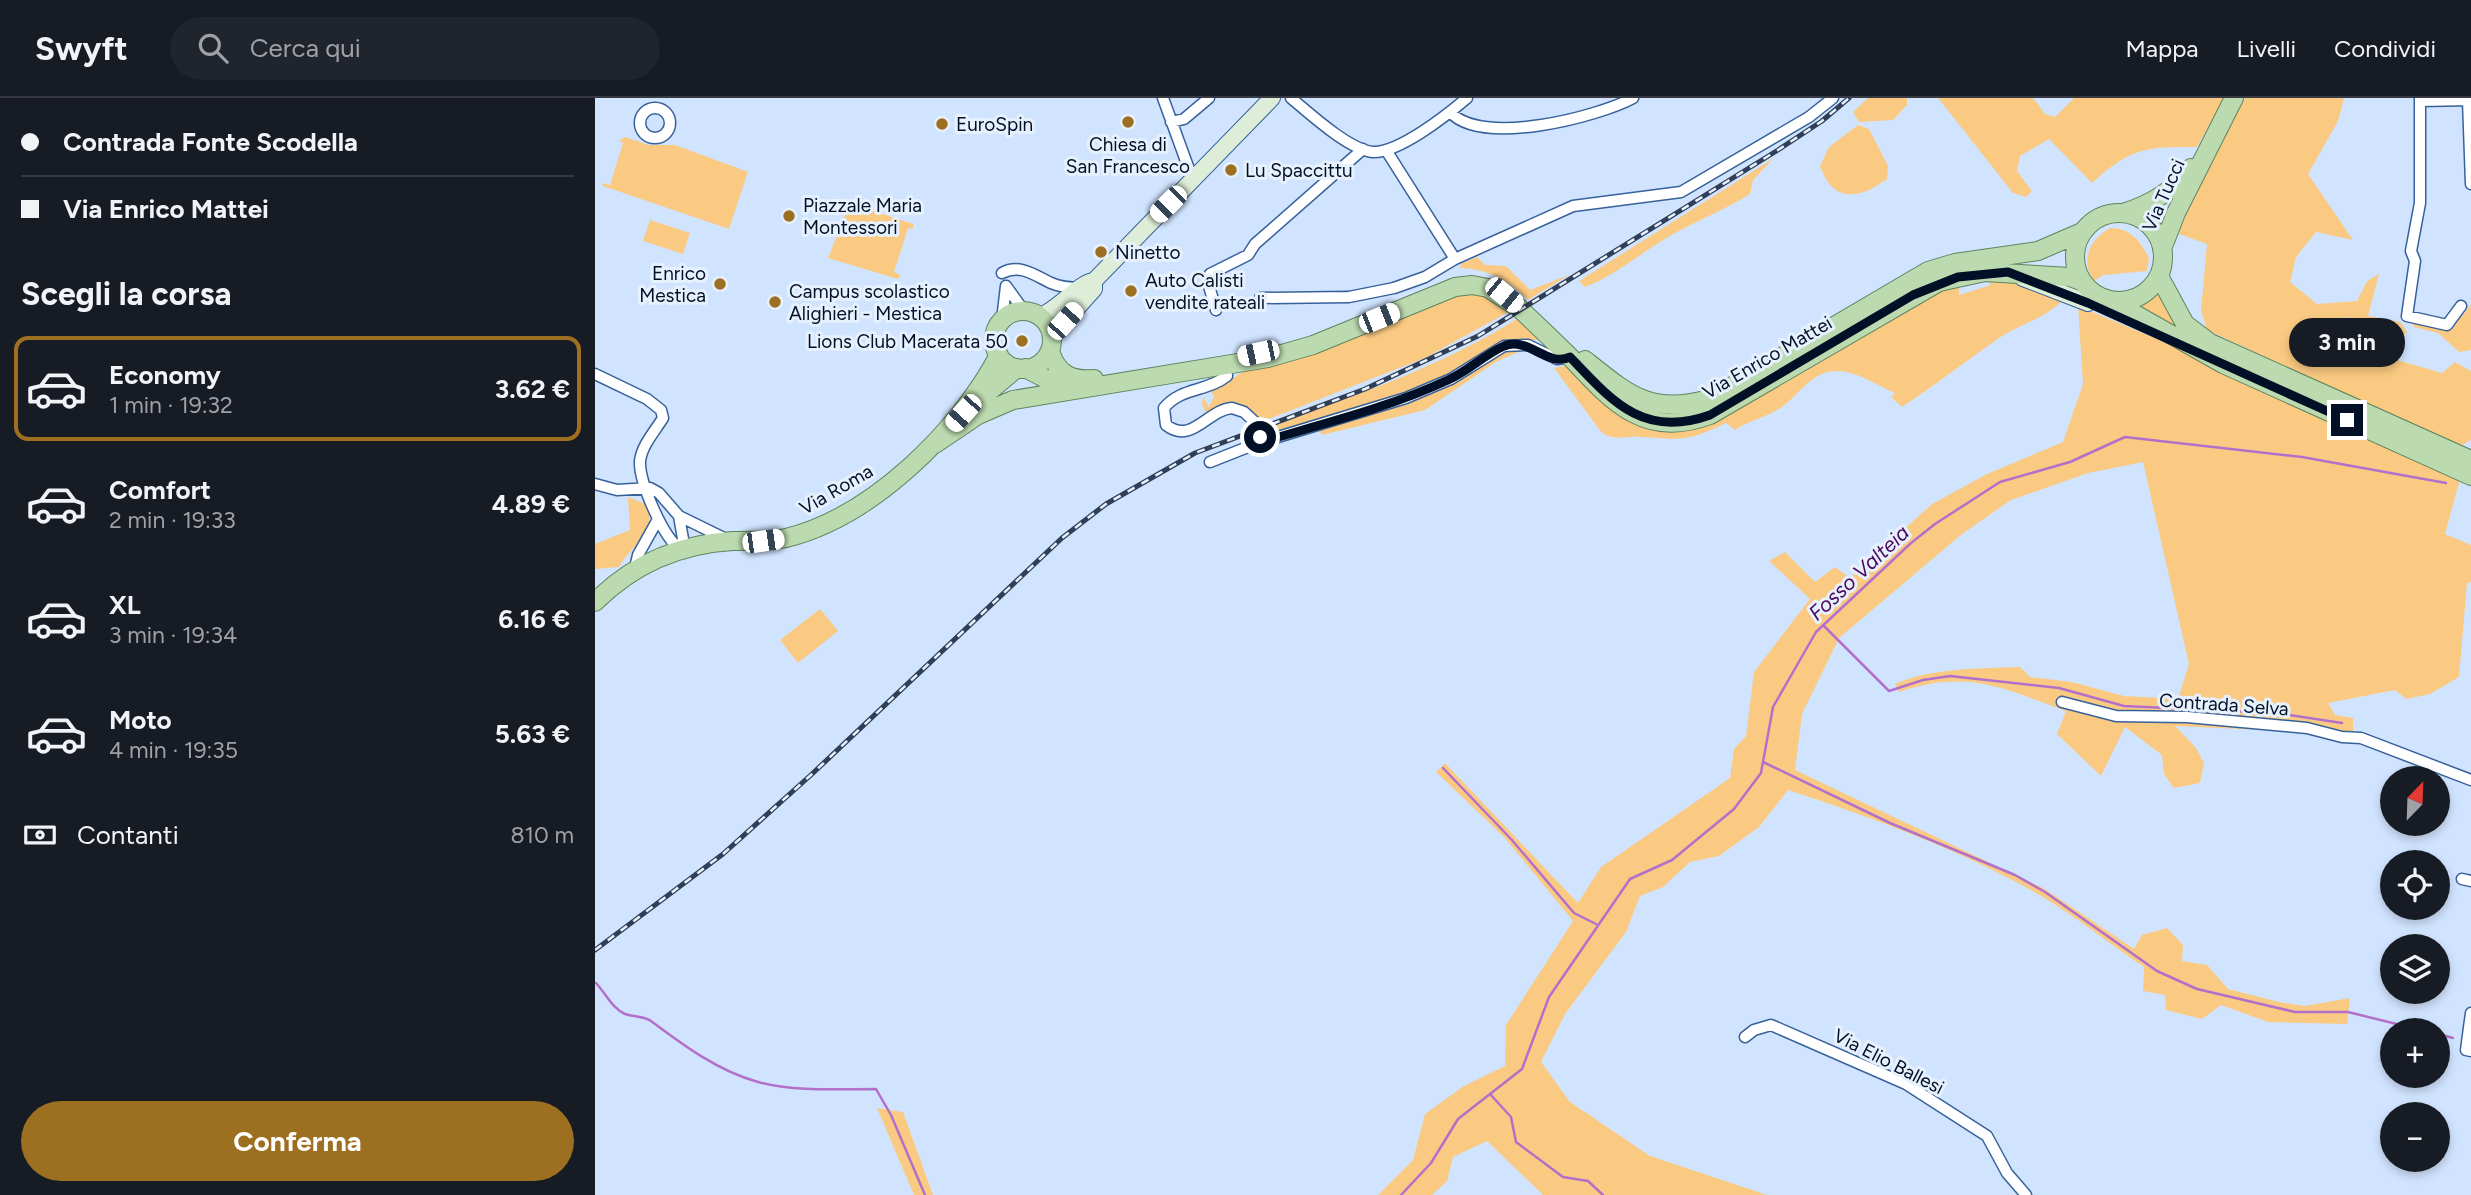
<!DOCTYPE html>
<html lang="it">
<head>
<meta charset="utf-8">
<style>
  :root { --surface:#171b24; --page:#20242c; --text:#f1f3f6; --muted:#9ea1a6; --line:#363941; --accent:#9d6f20 }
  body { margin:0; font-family:Figtree,sans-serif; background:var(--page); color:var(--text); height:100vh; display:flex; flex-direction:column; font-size:26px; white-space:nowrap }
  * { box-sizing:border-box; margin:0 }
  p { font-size:23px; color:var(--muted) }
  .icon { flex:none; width:38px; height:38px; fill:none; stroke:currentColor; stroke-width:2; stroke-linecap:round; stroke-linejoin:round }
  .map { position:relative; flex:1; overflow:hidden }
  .sheet { display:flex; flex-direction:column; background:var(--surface); width:595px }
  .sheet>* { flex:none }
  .guide { display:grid; align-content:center; height:154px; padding:0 21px; background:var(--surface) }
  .needle { width:46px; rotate:23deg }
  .fabs { position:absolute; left:1785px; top:668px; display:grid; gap:14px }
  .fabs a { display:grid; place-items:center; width:70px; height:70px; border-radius:50%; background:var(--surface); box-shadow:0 4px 10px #0003; font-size:35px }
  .end { position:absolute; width:32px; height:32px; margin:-16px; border:9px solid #021027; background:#fff; box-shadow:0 0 0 4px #fff }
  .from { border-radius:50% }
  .bubble { position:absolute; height:49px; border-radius:24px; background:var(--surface); box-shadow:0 4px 10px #0003; font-size:23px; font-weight:700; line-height:49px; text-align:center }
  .car { position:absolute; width:21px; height:42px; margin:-21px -10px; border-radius:9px; box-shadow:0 0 5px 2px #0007; background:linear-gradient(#fff 24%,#345 0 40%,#fff 0 76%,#345 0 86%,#fff 0) }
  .guide b { display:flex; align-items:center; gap:24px; height:66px; font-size:26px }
  .guide b+b { border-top:2px solid var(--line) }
  .guide i { width:18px; height:18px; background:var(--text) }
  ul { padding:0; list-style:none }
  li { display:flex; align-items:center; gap:21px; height:105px; margin:0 14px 10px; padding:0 7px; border:4px solid transparent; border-radius:14px }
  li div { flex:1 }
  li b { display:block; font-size:26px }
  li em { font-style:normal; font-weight:700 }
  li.on { border-color:var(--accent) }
  li>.icon { width:63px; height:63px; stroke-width:1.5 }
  h2 { padding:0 21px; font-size:32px; line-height:84px }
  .pay { display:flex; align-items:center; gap:18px; height:77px; padding:0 21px; font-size:26px }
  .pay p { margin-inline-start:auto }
  .action { display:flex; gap:14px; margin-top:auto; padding:14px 21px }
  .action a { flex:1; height:80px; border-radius:42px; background:var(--accent); color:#fff; font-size:28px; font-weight:700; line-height:80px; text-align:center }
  header { display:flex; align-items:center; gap:42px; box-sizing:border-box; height:98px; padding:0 35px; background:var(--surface); border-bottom:2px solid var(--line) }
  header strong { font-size:33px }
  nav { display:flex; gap:38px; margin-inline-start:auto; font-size:24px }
  .search { width:490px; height:63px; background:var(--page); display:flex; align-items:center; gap:18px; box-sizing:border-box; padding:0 24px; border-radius:38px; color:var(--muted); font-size:26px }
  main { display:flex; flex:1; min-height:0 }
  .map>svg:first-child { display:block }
  .green { fill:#faca82 }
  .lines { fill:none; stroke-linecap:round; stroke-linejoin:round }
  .stream { stroke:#b370ca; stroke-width:2.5 }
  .minor-casing { stroke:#37619b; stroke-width:13 }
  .secondary-casing { stroke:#37619b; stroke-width:18 }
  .primary-casing { stroke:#5e845d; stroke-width:20 }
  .minor { stroke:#fff; stroke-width:10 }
  .secondary { stroke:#ddedd7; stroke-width:16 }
  .primary { stroke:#bcdaaf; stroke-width:18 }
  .rail-casing { stroke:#303f57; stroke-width:5 }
  .rail { stroke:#e7f1fe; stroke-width:2.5; stroke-dasharray:8; stroke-linecap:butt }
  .route { stroke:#021027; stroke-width:9 }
  .poi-dot { fill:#9d6f20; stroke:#e7f1fe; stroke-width:2.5 }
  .labels { text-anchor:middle; stroke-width:6; stroke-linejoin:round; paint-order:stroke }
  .poi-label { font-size:19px; fill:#021027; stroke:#e7f1fe; text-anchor:start }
  .street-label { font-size:19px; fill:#021027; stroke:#e7f1fe }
  .water-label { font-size:21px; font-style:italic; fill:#4b085e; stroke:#e7f1fe }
</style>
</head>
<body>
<header>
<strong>Swyft</strong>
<div class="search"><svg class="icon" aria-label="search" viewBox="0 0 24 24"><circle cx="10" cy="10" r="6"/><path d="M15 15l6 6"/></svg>Cerca qui</div>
<nav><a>Mappa</a><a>Livelli</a><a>Condividi</a></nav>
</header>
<main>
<section class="sheet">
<div class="guide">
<b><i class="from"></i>Contrada Fonte Scodella</b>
<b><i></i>Via Enrico Mattei</b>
</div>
<h2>Scegli la corsa</h2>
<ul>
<li class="on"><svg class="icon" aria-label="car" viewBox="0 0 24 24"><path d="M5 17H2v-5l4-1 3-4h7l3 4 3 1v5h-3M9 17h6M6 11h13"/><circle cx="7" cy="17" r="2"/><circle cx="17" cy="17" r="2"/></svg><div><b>Economy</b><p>1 min · 19:32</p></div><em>3.62 €</em></li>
<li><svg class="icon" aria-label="car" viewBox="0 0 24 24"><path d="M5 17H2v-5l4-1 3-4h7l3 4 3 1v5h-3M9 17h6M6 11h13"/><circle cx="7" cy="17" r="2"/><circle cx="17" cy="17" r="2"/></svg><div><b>Comfort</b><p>2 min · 19:33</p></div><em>4.89 €</em></li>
<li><svg class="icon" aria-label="car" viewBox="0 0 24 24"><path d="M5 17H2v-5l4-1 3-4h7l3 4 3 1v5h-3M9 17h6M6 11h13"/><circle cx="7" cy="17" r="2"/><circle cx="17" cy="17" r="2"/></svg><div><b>XL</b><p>3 min · 19:34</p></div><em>6.16 €</em></li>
<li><svg class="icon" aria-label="car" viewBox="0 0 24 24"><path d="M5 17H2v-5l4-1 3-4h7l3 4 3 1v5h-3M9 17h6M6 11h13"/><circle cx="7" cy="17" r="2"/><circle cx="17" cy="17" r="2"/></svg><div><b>Moto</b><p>4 min · 19:35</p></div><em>5.63 €</em></li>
</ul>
<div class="pay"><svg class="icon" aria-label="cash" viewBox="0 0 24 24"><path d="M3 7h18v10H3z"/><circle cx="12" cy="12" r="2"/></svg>Contanti<p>810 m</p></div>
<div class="action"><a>Conferma</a></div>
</section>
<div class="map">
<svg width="1876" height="1097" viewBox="0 0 1876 1097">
  <rect width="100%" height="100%" fill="#d1e4ff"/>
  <path class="green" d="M1273,0H1312V7L1298,22L1264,24L1258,14Z
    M1343,0H1439L1434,7L1439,1L1450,16L1460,19L1479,0H1629L1602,49C1550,49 1537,49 1497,85L1454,41L1425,58L1422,73L1437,93L1431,99L1418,95Z
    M1650,0H1749L1743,23L1713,76L1758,142L1721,134L1701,159L1695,184L1722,206L1762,203L1772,183L1784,176L1773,218L1805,224L1812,234L1808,238L1752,219L1711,227L1710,232L1740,244L1741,248C1768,245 1765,254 1783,263L1798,261L1847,275L1860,264L1876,273V342L1864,349L1612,232L1606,213L1612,146L1584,136L1590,112Z
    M1263,27L1274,31L1293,68L1292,81C1265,101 1238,106 1225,68L1234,49Z
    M30,39L54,47H80L153,74L134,131L8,88L7,85L15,87L28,45L24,43Z
    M1179,60L1158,82L1155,96C1128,113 1096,125 1068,142C1042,158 1019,178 990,189L984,183Z
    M255,105L318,126V131L313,130L299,174L306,177L303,181L233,160Z
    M55,122L95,135L88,156L48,143Z
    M1515,130C1536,130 1545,143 1554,160L1552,173L1508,177L1499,183C1485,162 1494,142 1515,130Z
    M882,159L890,167L911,168L935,192L974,177L933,202C912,182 894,171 864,170L867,165Z
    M1391,180H1415L1468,202C1451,220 1425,226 1404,240C1371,263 1340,287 1307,309L1296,299L1300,295C1272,283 1243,259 1214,284C1203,293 1193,307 1180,313C1166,321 1155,322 1140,332L1131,325C1089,345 1088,341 1045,339C1030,338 1021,343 1007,335L959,270L975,267C1020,319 1047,348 1120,325L1349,190L1364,186V197L1396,187Z
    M879,191L917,212L830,260L666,324L654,312L633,304L611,316L607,305L608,299L614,309L619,298L616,294L652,271Z
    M1564,192L1605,246L1539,208Z
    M1876,206V252L1864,254L1843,235L1819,229L1816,224C1848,231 1856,235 1876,206Z
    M1483,208L1631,270L1866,378L1850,436L1876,447V484L1872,485L1864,579L1835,596L1811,601L1800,592L1733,605L1740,617L1758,620V636L1580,628L1601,650L1609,665L1605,685L1579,690L1569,676L1567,657L1530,629L1506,678L1462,636L1471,613C1407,590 1373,571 1304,594L1300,586C1340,569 1382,571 1425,569L1435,579L1477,584L1529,598L1583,601L1594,566L1548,364L1493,375L1416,402L1367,436L1244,540L1207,616L1200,672L1448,790L1539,851L1547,837L1572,830L1588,847L1587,863L1612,867L1633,891L1684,904L1710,908L1755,900L1752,926L1673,924L1626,907L1607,921L1571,912L1570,897L1548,893L1549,869C1516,847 1483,820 1448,799C1369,753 1281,721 1193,692L1164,729L1124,758L1095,764L1068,789L1045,798L1031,834L970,916L946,964L975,1004L1055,1058L1172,1097H948L892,1043L858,1059L852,1083L837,1097H783L818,1062L830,1016L869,988L910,968L911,927L978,823L910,740L841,674L850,665L983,805L1006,769L1135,680L1139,651L1151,638L1159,574L1215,501L1174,463L1190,454L1220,484L1240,469L1255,480L1337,406L1392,376L1468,344L1488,286Z
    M925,219L949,241L930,243L810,297L670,338L667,330C757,299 844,270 925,219Z
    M930,251L901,264L830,312L727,337L723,330L819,300L905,254Z
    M33,399L55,408C56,441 39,444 24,469L0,471V446L35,432Z
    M225,511L243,533L203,565L185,542Z
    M282,1010L308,1014L338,1097H319Z"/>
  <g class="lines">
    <path class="stream" d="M1228,527L1294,593L1328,582L1355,578L1464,590L1529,608L1681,615L1747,625
      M1168,664L1295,725L1420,777L1450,794L1562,873L1602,891L1700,914H1753L1830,933
      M848,670L916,741L979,815L1001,826
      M1,885C11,896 17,910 30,916C39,919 49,918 56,923C88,947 123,973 163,984C200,994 243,991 281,991L296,1017L330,1097
      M1843,936L1858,940
      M895,996L916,1019L921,1044L968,1079L993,1083L1008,1097
      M806,1097L836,1065L863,1021L927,971L954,899L1035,781L1077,762L1139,711L1166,675L1178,609L1221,534L1316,445L1340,426L1405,384L1475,364L1530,339L1707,359L1851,385"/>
    <g class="minor-casing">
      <path id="minor" d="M568,0L595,74L600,79
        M696,0C714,15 754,52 778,54C804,55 852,17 872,0
        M1825,0V105L1816,153L1820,163L1812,218L1852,227L1866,208
        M1873,2L1876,86
        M1825,3L1876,2
        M45 25a15 15 0 1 1 30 0a15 15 0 1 1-30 0Z
        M855,14C887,49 1002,19 1038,0
        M576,24L589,21L614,0
        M791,52L860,161
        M407,175C425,165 441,178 456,185C465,189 476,190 486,190
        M411,188L429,213
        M665,200L754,199L799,190L830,179L860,161L978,108L1086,94L1214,19L1238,0
        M621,212L614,188L615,176L653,157L660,146L768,51
        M407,222L411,188
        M630,268L632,278C612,294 586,289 569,310L571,327C597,347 612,312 637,310L649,314L661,325
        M0,276L52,301L66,312L68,320C60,333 47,347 45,363C44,384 68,439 85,451L88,441L84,418
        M615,364L663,345L811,300L856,281L909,248L933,247L962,261L975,259
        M0,386L22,392L55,390L64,395L84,418L129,440
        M40,470L43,457L62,423
        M1467,604L1521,618L1592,619L1712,630L1747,639L1766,640L1876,682
        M1867,781L1876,783
        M1876,915L1871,952L1876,953
        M1150,939L1159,932L1176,927L1311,986L1392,1038L1412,1075L1431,1097"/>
    </g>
    <g class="secondary-casing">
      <path id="secondary" d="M1428,180L1493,205
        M445,218C464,211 483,185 499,183L677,0
        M457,238L499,191V185"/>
    </g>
    <g class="primary-casing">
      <path id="primary" d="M1480 159a44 44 0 1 1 88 0a44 44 0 1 1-88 0Z
        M1528,115C1554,107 1579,92 1596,70
        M1567,151L1581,115L1639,0
        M1564,178L1590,226L1615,245L1876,362
        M1517,203L1628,266L1876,378
        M399 242a29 29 0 1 1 58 0a29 29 0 1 1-58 0Z
        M455,253C462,275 475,283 499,281
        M990,262C1035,298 1057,318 1117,300L1333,173L1360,165L1443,153L1487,134
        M430,270L472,292
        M386,300L422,270
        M340,346L383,317L418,302L673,260L718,247L860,189L877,187L893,190L924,210C942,227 960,244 978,262C1019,306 1051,341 1115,317L1344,184L1390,174L1475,179L1486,183
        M0,504C38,466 83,446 138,443C155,442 173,444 191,440C277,419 364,333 404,257"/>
    </g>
    <use href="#minor" class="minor"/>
    <use href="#secondary" class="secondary"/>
    <use href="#primary" class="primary"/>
    <g class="rail-casing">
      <path id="rail" d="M0,852L128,756L217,676L467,440L511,406L600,355L770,291L883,238L1183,52L1227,23L1254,0"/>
    </g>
    <use href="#rail" class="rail"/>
  </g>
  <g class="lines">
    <path class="route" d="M665,339L663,345C727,326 793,310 853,282C873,273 889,257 909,248C933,238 953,270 975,259C1017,303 1048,341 1115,317L1318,197L1363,179L1413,174L1493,205L1752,322"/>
  </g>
  <g class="poi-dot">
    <circle cx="533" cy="24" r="7"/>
    <circle cx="347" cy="26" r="7"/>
    <circle cx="636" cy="72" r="7"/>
    <circle cx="194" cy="118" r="7"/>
    <circle cx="506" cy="154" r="7"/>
    <circle cx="125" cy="186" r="7"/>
    <circle cx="536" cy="193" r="7"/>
    <circle cx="180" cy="204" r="7"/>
    <circle cx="427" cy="243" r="7"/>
  </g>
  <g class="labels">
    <g class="poi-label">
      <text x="361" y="33">EuroSpin</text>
      <text x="533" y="53" text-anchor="middle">Chiesa di<tspan x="533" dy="22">San Francesco</tspan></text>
      <text x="650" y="79">Lu Spaccittu</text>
      <text x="208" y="114">Piazzale Maria<tspan x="208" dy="22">Montessori</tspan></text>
      <text x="520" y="161">Ninetto</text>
      <text x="111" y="182" text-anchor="end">Enrico<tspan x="111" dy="22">Mestica</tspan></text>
      <text x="550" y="189">Auto Calisti<tspan x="550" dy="22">vendite rateali</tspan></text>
      <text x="194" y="200">Campus scolastico<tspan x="194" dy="22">Alighieri - Mestica</tspan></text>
      <text x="413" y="250" text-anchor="end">Lions Club Macerata 50</text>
    </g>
    <g class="street-label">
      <text transform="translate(1568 97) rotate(-66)" y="7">Via Tucci</text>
      <text transform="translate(1172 259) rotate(-30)" y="7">Via Enrico Mattei</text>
      <text transform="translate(241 391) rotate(-30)" y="7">Via Roma</text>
      <text transform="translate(1629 606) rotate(4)" y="7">Contrada Selva</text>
      <text transform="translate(1294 963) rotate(27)" y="7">Via Elio Ballesi</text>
    </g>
    <g class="water-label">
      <text transform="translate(1264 475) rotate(-43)" y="7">Fosso Valteia</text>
    </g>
  </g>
</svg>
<div class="fabs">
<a><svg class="needle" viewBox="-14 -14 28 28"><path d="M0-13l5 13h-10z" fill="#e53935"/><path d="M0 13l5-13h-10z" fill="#9ea1a6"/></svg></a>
<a><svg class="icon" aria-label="locate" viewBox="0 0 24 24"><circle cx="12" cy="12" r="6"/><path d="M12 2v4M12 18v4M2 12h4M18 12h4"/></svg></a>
<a><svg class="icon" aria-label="layers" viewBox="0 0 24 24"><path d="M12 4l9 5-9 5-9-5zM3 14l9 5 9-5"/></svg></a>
<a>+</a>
<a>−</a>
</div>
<i class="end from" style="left:665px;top:339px"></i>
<i class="end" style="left:1752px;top:322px"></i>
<div class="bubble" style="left:1694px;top:220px;width:116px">3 min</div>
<i class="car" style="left:573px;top:106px;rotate:225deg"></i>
<i class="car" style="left:909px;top:197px;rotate:129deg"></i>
<i class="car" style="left:784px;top:220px;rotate:68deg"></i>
<i class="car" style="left:470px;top:223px;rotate:42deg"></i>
<i class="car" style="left:663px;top:255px;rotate:258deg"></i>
<i class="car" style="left:368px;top:315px;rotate:222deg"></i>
<i class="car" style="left:168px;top:443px;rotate:82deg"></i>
</div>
</main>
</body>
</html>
